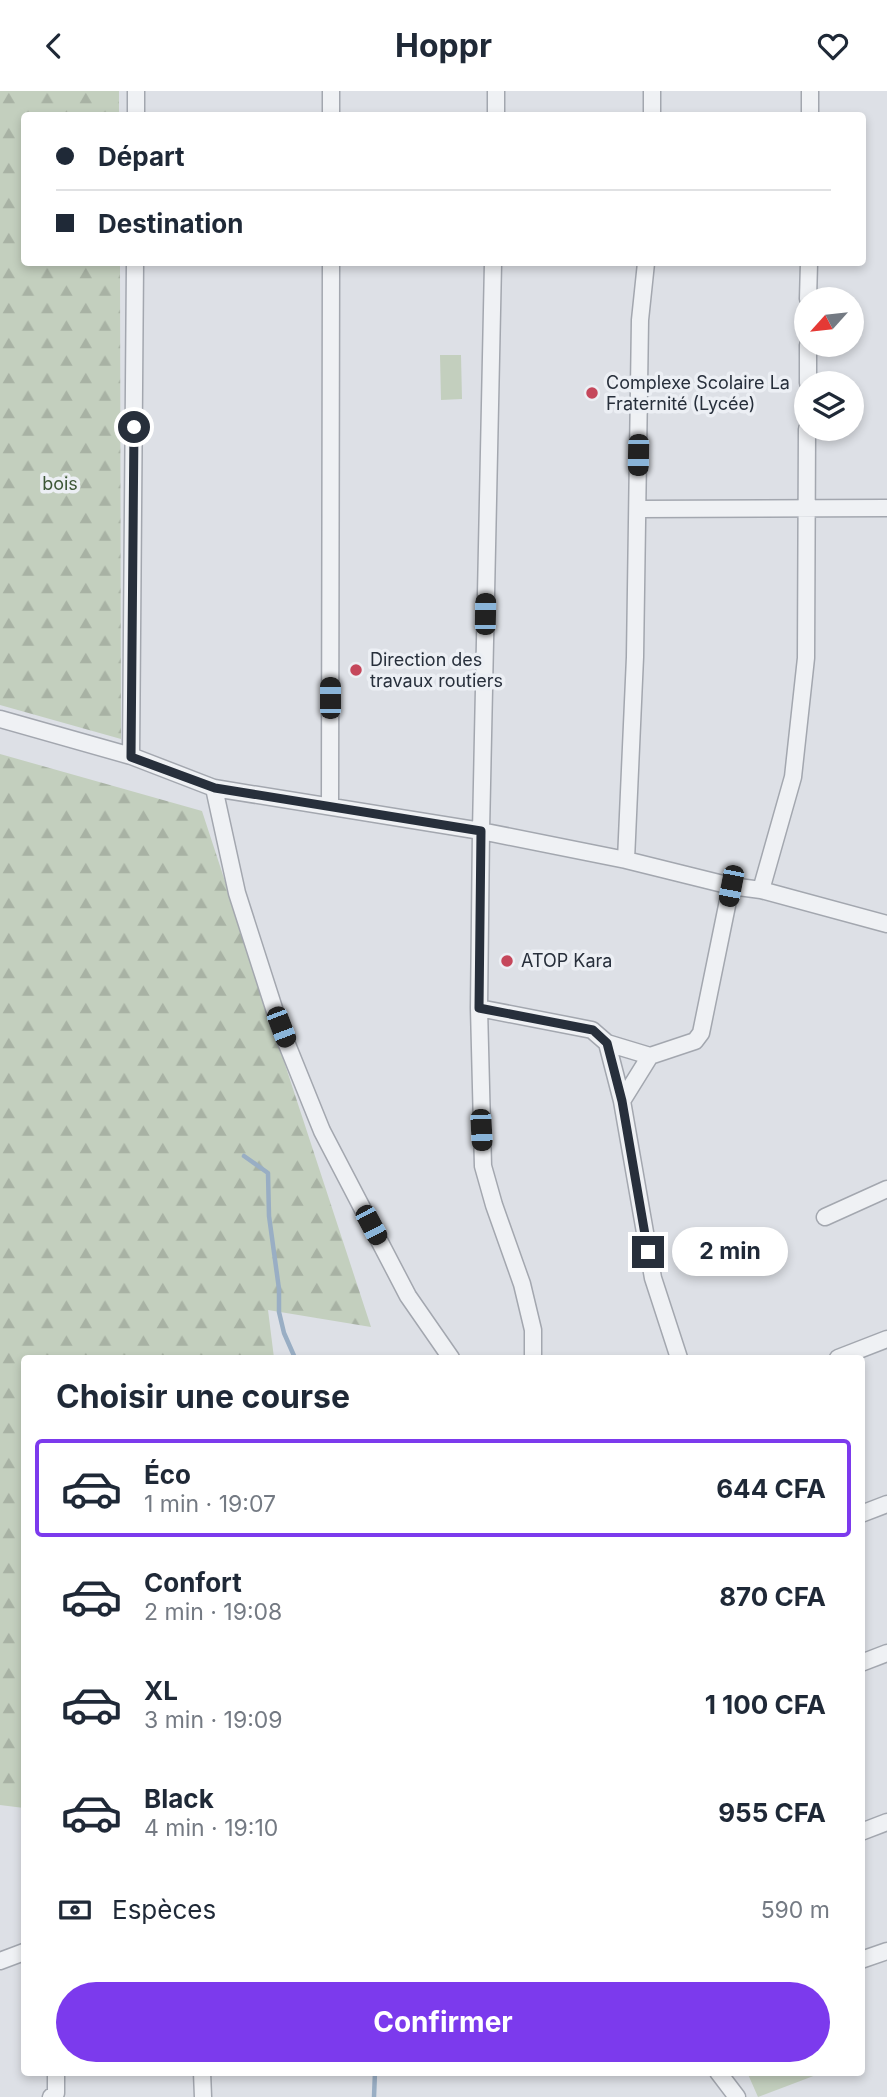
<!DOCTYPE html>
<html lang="fr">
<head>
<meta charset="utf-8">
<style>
  :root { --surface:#fff; --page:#f6f6f7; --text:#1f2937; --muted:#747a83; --line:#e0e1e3; --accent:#7c3aed }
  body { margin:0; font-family:Inter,sans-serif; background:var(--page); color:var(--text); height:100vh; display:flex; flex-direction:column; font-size:26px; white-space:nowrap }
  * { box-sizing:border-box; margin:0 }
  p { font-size:23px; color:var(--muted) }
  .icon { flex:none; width:38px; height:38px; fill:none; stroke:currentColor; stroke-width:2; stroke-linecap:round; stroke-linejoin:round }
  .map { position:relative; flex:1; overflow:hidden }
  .sheet { position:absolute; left:21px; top:1264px; width:844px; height:721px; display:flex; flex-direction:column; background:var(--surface); border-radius:7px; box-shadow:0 4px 10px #0003 }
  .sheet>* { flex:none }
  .top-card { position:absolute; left:21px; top:21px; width:845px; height:154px; border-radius:7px; box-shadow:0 4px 10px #0003; display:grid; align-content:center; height:154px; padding:0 35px; background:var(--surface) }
  .needle { width:46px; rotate:243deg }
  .fabs { position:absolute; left:794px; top:196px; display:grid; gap:14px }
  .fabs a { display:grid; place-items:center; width:70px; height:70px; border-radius:50%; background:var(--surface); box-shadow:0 4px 10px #0003; font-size:35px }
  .end { position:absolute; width:32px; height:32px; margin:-16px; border:9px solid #272f3b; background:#fff; box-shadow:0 0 0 4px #fff }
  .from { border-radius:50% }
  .bubble { position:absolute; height:49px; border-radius:24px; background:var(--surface); box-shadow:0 4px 10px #0003; font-size:23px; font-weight:700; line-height:49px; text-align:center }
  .car { position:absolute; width:21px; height:42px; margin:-21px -10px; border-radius:9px; box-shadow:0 0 5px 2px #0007; background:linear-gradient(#222 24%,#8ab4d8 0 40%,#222 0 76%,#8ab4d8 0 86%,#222 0) }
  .top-card b { display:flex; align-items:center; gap:24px; height:66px; font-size:26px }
  .top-card b+b { border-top:2px solid var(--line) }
  .top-card i { width:18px; height:18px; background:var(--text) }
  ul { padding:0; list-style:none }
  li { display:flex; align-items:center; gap:21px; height:98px; margin:0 14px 10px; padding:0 21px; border:4px solid transparent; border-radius:7px }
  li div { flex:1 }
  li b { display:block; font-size:26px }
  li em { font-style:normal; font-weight:700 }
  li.selected { border-color:var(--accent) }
  li>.icon { width:63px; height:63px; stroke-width:1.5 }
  h2 { padding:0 35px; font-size:32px; line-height:84px }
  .pay { display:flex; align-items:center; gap:18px; height:77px; padding:0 35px; font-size:26px }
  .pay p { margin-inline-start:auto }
  .action { display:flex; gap:14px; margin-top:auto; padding:14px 35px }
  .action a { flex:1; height:80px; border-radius:42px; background:var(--accent); color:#fff; font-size:28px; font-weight:700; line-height:80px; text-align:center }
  header { display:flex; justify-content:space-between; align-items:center; height:91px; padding:0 35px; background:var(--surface); font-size:32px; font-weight:700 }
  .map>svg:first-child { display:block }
  .forest { fill:url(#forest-firs) }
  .green { fill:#c3cfbe }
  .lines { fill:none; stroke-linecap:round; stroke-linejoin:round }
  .stream { stroke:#99aec4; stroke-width:4.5 }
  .street-casing { stroke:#a3a7af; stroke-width:19 }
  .street { stroke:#eff1f4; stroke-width:16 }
  .route { stroke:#272f3b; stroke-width:9 }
  .poi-dot { fill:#c5475b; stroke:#eceff4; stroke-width:2.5 }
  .labels { text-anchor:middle; stroke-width:7; stroke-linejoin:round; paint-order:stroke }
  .poi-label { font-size:18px; fill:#272f3b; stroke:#eceff4; text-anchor:start }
  .park-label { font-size:18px; fill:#3c5635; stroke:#eceff4 }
</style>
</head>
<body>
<header><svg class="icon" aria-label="back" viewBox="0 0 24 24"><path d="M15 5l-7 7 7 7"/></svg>Hoppr<svg class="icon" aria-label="heart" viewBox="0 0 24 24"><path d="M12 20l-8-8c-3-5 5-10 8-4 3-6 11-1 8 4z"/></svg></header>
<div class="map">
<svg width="887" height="2006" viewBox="0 0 887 2006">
  <defs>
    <pattern id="forest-firs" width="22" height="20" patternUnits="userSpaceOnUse" patternTransform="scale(1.75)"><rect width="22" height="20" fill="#c3cfbe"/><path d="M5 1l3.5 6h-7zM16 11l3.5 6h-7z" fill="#a8b2a4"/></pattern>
  </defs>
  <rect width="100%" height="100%" fill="#dde0e6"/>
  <path class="forest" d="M0,0H119V24H24V172H120L121,648L0,614Z
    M0,663L202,720L371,1236L268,1219L274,1267H24V1717L0,1714Z"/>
  <path class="green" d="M440,264H461L462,308L441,309Z
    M747,1981H824L758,2006Z"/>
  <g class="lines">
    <path class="stream" d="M244,1065L268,1082L269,1125L279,1198V1221L284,1242L295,1267
      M374,2006L375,1981"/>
    <g class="street-casing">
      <path id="street" d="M136,24V0
        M331,24V0
        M496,24V0
        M652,24V0
        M810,24V0
        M493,172L481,740L479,917L592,939L607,952L650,965
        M808,208L809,172
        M808,292V254
        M638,418L887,417
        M0,628L131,665L214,697L481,740L626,769L731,795L761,799L887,833
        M131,665L135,172
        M214,697L237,802L280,936L322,1040L408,1205L451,1267
        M330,715L331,172
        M626,769L635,566L640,229L646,172
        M761,799L793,686L806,567L807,338
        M479,917L483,1075L494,1114L522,1193L533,1239V1267
        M607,952L622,1010
        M825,1126L887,1098
        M679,1267L653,1187L622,1010L650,965L695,950L701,942L731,795
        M838,1267L887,1248
        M861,1423L887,1413
        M861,1572L887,1562
        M861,1741L887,1731
        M861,1869L887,1860
        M0,1870L24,1861
        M202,1981L203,2006
        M718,1981L737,2006
        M51,2006L56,2002V1981"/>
    </g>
    <use href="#street" class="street"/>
  </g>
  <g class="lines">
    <path class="route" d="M134,336L131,666L215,697L481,740L479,917L593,939L607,952L622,1010L648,1161"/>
  </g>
  <g class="poi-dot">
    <circle cx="592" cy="302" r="7"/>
    <circle cx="356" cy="579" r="7"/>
    <circle cx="507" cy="870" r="7"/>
  </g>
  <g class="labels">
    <g class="poi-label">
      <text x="606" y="298">Complexe Scolaire La<tspan x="606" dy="21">Fraternité (Lycée)</tspan></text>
      <text x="370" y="575">Direction des<tspan x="370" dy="21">travaux routiers</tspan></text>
      <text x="521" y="876">ATOP Kara</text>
    </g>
    <g class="park-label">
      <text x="60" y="399">bois</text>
    </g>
  </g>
</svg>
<div class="fabs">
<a><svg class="needle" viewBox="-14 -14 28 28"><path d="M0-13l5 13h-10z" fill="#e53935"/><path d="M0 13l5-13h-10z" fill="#747a83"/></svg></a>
<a><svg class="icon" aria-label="layers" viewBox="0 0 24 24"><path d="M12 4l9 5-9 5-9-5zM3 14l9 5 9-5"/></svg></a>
</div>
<i class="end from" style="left:134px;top:336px"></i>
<i class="end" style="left:648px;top:1161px"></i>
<div class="bubble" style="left:672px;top:1136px;width:116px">2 min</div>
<i class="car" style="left:638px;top:364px;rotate:181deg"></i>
<i class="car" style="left:485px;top:523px;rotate:1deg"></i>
<i class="car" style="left:330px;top:607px;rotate:0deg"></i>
<i class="car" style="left:731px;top:795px;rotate:191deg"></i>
<i class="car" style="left:281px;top:936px;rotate:159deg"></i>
<i class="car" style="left:481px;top:1039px;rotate:177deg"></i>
<i class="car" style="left:371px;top:1134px;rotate:152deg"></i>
<div class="top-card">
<b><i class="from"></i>Départ</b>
<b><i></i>Destination</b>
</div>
<section class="sheet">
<h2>Choisir une course</h2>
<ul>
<li class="selected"><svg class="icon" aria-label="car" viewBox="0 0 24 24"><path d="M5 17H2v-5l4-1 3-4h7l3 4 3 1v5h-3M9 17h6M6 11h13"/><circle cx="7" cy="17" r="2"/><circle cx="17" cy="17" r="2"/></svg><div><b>Éco</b><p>1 min · 19:07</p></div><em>644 CFA</em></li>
<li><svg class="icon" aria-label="car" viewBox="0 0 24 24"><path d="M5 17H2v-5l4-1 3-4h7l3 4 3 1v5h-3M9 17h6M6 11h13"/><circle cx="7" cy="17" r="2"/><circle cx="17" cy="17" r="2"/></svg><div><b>Confort</b><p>2 min · 19:08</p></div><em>870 CFA</em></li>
<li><svg class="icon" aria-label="car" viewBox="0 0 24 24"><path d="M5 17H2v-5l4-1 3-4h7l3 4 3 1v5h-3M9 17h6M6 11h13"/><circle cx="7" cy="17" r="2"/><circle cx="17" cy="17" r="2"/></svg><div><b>XL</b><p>3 min · 19:09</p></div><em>1 100 CFA</em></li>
<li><svg class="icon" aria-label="car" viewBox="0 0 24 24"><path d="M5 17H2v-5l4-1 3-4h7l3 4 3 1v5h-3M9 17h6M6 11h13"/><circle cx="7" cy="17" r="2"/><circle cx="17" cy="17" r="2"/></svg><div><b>Black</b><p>4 min · 19:10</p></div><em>955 CFA</em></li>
</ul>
<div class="pay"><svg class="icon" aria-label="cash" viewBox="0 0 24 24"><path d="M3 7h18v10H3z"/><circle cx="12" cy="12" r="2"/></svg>Espèces<p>590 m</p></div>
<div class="action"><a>Confirmer</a></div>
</section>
</div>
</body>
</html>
